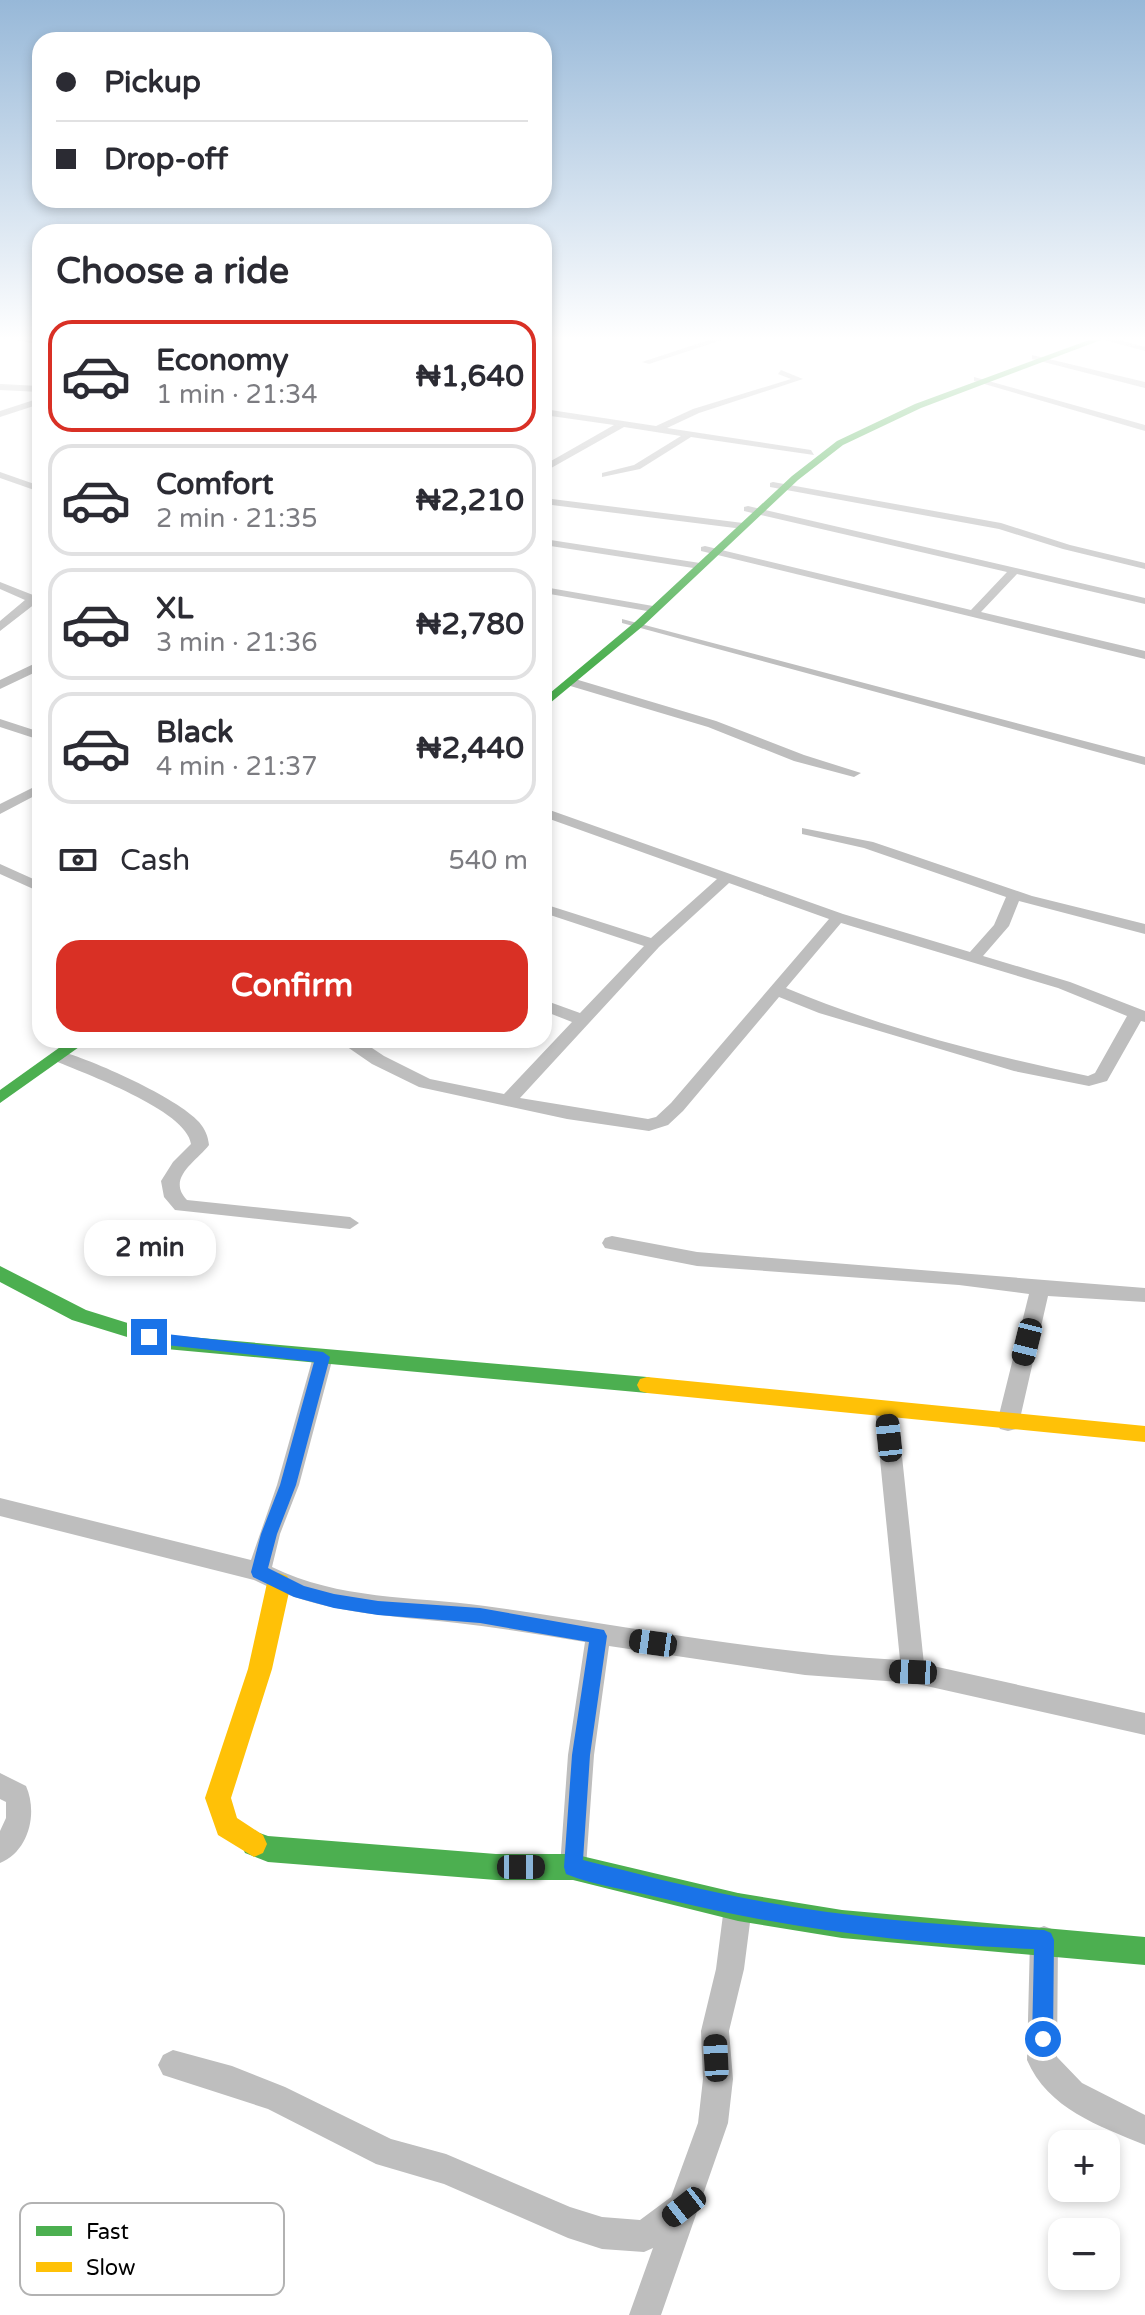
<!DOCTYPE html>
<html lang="en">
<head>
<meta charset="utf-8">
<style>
  :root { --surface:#fff; --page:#f2f2f3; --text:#2b2b33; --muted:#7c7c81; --line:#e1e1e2; --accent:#d93025 }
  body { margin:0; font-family:"Varela Round",sans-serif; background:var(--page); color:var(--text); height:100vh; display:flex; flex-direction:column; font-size:30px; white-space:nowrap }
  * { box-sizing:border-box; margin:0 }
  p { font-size:26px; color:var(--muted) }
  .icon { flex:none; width:44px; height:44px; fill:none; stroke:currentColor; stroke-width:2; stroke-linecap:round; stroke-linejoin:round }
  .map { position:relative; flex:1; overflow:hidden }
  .drawer { position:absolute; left:32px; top:224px; width:520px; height:824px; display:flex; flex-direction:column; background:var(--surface); border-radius:24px; box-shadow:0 4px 12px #0003 }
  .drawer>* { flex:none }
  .hud { position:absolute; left:32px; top:32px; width:520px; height:176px; border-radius:24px; box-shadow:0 4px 12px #0003; display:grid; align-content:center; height:176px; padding:0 24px; background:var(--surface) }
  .tools { position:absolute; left:1048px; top:2130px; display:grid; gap:16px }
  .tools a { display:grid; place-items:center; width:72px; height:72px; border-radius:16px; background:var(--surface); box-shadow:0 4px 12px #0003; font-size:40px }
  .end { position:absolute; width:36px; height:36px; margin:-18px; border:10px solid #1a73e8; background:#fff; box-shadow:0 0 0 4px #fff }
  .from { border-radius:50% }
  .bubble { position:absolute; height:56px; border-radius:24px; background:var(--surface); box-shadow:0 4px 12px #0003; font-size:26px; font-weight:700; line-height:56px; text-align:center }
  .car { position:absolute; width:24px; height:48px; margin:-24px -12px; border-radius:10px; box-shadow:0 0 6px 2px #0007; background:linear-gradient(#222 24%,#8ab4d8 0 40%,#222 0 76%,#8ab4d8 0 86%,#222 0) }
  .hud b { display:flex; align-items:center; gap:28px; height:76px; font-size:30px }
  .hud b+b { border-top:2px solid var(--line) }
  .hud i { width:20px; height:20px; background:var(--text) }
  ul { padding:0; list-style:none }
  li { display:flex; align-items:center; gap:24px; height:112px; margin:0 16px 12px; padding:0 8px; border:4px solid var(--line); border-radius:24px }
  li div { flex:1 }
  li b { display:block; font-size:30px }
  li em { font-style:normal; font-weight:700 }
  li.active { border-color:var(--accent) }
  li>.icon { width:72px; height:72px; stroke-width:1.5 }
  h2 { padding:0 24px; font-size:36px; line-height:96px }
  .pay { display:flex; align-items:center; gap:20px; height:88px; padding:0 24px; font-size:30px }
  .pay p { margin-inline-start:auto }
  .cta { display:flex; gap:16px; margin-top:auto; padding:16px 24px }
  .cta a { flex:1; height:92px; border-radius:24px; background:var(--accent); color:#fff; font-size:32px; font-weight:700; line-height:92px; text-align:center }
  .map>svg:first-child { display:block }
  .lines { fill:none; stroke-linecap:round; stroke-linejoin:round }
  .street { fill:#bebebe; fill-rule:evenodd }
  .fast { fill:#4caf50; fill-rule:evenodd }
  .slow { fill:#ffc107; fill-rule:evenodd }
  .route { fill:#1a73e8 }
  .key { fill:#fff; stroke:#b2b2b2; stroke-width:2 }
  .key-label { font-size:22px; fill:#000 }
</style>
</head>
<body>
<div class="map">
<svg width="1145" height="2315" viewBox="0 0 1145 2315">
  <rect width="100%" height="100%" fill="#fff"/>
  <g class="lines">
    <path class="street" d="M16,340L40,341V345Z
      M709,340H722L649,364L642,362Z
      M1105,340H1120L1145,347V351Z
      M1032,355L1145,382V388L1032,359Z
      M781,370L803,379L699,413L667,428L811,450L814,455L691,437L640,469L602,477V473L634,465L681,436L624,427L544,472V465L614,425L544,415V409L656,426L693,409L791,379L778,374Z
      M974,377L1145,425V431L974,381Z
      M0,384L40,386V392L0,390Z
      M40,398V404L0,417V411Z
      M0,472L40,486V492L0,478Z
      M773,482L1001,523L1070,545L1145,563V569L1063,549L999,529L770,487V483Z
      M544,498L743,523L748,526L743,529L544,504Z
      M748,506L1145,598V604L1017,574L981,612L1145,651V659L701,551V547L705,546L971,610L1007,572L744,511V507Z
      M544,539L700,563L705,566L700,569L544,545Z
      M40,544V553L35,550Z
      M0,582L33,595L40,592V600L0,631V621L25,600L0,589Z
      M544,587L653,606L659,609L653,612L544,593Z
      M622,619L1145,757V765L622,623Z
      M40,661V670L0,689V680Z
      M567,679H575L716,721L804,755L861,773L854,777L794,761L708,727L567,685Z
      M0,719L40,732V740L0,727Z
      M40,784V793L0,814V804Z
      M544,808L843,914L970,952L994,925L1006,897L864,848L802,834V828L873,842L1032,896L1145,924V934L1019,901L1009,926L983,956L1070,982L1145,1011V1022L1141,1021L1107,1081L1089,1086L1014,1071L819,1013L779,997L683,1111L668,1125L649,1131L567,1119L419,1087L372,1064L343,1044L341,1040H360L384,1056L430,1079L504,1094L572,1022L544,1011V1000L580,1013L644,946L544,913V904L651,938L717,879L544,817ZM729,883L829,919L671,1103L656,1117L648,1119L520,1098L659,947ZM841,923L1058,988L1127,1016L1095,1073L1088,1076C987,1055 882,1028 786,988Z
      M0,864L40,882V892L0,874Z
      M59,1051C91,1059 178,1098 199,1122C205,1129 208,1136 209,1145C196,1162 166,1178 187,1200L350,1217L359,1223L350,1229L175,1210L164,1197L161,1181L173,1162L191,1144C187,1110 83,1073 53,1060L51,1056Z
      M612,1236L697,1252L1145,1288V1302L1048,1296L1019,1423L1016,1429L1008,1431L1000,1429L997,1423L1029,1294L959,1285L697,1266L605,1248L602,1243L605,1238Z
      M323,1349L330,1352L333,1357L299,1485L280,1534L272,1567C339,1600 412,1596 485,1606C623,1625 760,1653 900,1660L875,1409L879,1403L886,1401L893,1403L897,1409L924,1664L1145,1713V1735L913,1683L805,1675L609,1646L594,1755L586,1867L582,1876L573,1880L564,1876L560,1867L568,1755L585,1642C543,1635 500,1628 457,1623C384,1615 322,1614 254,1580L0,1516V1498L251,1560L277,1485L313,1357L316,1352Z
      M0,1773L26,1786C38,1813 29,1851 0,1863V1831L6,1818V1802L0,1799Z
      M738,1893L748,1897L752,1907L744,1969L729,2031L733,2079L728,2123L661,2315H629L653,2248L644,2252L602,2249L568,2238L444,2184L376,2164L268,2109L163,2075L158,2065L163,2055L173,2050L232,2066L285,2087L391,2139L446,2154L570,2207L602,2217L640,2220L671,2197L698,2123L703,2079L701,2031L716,1969L724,1907L728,1897Z
      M1044,1926L1054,1930L1058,1940L1057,2057L1082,2083L1145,2115V2145C1099,2126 1048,2109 1027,2060L1030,1940L1034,1930Z"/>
    <path class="fast" d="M1089,340H1101L921,408L843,445L798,480L643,626L544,708V698L635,622L792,476L837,441L915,404Z
      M70,1040H89L0,1103V1090Z
      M0,1266L86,1310L166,1335L647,1377L654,1379L657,1385L654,1391L647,1393L166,1349L72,1320L0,1282Z
      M254,1831L268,1836L496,1854H573L738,1893L842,1910L1145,1937V1965L842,1938L738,1921L573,1880H496L268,1862L245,1853L241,1844L245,1835Z"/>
    <path class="slow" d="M647,1377L1145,1426V1442L647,1393L640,1391L637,1385L640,1379Z
      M279,1573L287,1576L291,1583L272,1669L231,1798L237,1818L263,1835L267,1844L263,1853L254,1857L218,1835L205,1798L248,1669L267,1583L271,1576Z"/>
  </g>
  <linearGradient id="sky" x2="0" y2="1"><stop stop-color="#97b8d8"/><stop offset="0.51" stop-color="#fff"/><stop offset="1" stop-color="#fff" stop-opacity="0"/></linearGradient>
  <rect width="1145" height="664" fill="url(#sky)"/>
  <path class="route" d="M149,1332L323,1352L330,1357L296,1485L277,1534L268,1568L304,1586L334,1594L378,1601L480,1608L604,1630L607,1636L590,1755L583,1860C635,1873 687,1887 739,1897C839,1917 942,1926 1044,1930L1051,1933L1054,1940L1053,2039L1050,2046L1043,2049L1035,2046L1032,2039L1034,1949C907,1944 784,1928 661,1898C630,1890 596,1886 566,1874L564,1867L572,1755L589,1642L480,1623L378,1615L334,1608L294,1597L253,1577L251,1572L261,1534L280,1485L314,1362L149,1343L141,1337Z"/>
  <rect x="20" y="2203" width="264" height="92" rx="12" class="key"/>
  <rect x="36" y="2226" width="36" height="10" fill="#4caf50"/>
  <rect x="36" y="2262" width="36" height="10" fill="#ffc107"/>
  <g class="key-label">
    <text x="86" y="2239">Fast</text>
    <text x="86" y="2275">Slow</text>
  </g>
</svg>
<div class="tools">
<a>+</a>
<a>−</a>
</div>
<i class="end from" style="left:1043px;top:2039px"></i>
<i class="end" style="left:149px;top:1337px"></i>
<div class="bubble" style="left:84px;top:1220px;width:132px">2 min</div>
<i class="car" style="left:1027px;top:1342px;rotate:194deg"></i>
<i class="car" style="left:889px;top:1438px;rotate:354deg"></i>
<i class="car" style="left:653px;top:1643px;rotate:278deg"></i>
<i class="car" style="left:913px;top:1672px;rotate:272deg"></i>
<i class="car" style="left:521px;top:1867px;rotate:90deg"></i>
<i class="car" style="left:716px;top:2058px;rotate:357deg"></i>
<i class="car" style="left:684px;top:2207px;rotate:232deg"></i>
<div class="hud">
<b><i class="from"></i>Pickup</b>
<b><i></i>Drop-off</b>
</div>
<section class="drawer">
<h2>Choose a ride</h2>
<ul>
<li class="active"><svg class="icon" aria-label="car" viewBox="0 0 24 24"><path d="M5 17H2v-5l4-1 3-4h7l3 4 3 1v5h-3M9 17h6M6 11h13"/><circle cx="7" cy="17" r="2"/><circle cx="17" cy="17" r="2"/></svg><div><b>Economy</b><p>1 min · 21:34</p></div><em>₦1,640</em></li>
<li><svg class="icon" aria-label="car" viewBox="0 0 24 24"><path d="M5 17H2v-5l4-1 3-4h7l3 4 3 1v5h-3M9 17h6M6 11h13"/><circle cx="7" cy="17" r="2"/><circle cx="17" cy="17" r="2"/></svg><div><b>Comfort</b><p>2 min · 21:35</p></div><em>₦2,210</em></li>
<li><svg class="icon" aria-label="car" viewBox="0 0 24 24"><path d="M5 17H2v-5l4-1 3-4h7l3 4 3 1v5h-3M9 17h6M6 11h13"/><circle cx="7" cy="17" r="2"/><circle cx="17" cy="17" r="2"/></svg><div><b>XL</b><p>3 min · 21:36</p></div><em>₦2,780</em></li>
<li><svg class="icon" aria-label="car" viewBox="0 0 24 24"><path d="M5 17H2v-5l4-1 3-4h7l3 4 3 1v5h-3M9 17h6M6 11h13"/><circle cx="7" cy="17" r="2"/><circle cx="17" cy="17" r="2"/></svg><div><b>Black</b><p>4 min · 21:37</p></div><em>₦2,440</em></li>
</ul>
<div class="pay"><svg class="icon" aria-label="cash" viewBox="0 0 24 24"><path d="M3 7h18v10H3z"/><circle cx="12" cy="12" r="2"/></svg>Cash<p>540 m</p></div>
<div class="cta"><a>Confirm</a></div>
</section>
</div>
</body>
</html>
